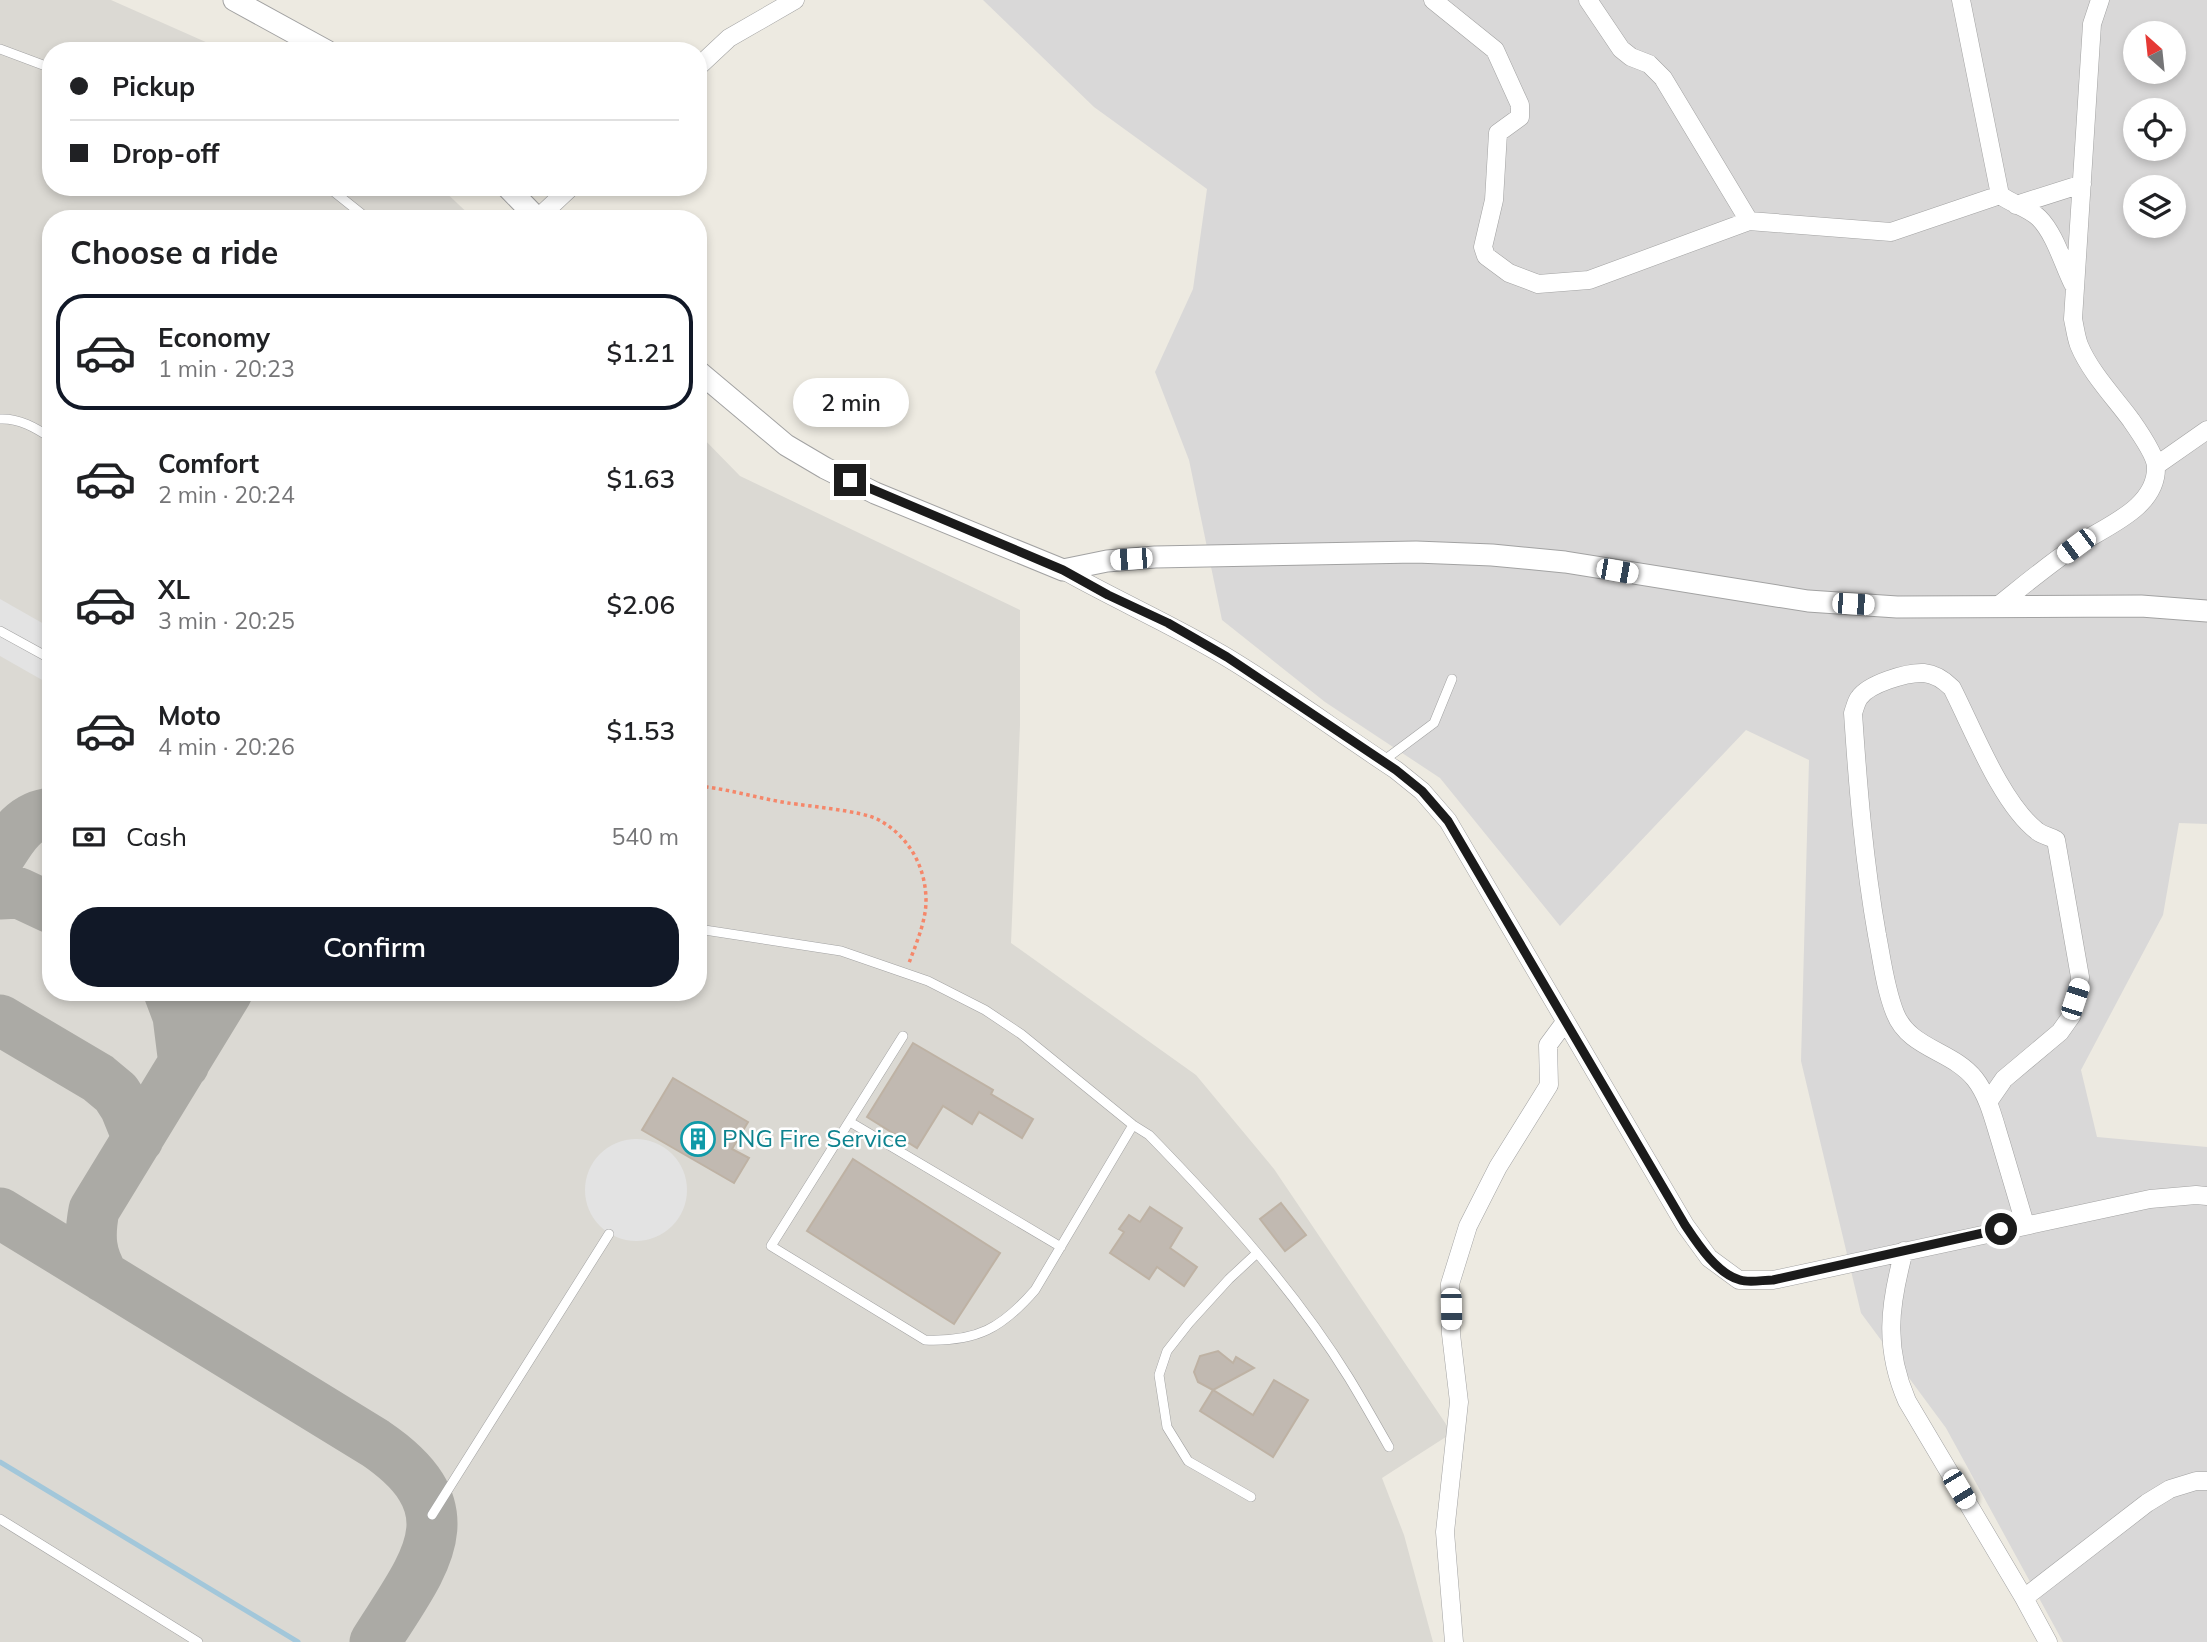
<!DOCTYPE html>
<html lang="en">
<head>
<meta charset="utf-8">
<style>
  :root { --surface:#fff; --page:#f6f6f6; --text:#202124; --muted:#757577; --line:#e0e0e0; --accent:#111827 }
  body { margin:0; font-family:Mulish,sans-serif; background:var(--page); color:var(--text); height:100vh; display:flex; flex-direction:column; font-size:26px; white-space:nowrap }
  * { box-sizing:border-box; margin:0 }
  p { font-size:23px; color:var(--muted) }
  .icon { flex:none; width:38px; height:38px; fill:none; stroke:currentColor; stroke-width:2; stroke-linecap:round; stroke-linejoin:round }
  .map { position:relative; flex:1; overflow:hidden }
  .panel { position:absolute; left:42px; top:210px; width:665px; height:791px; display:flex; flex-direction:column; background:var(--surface); border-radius:28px; box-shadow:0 4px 10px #0003 }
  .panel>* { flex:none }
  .guide { position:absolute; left:42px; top:42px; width:665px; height:154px; border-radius:28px; box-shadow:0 4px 10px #0003; display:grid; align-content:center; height:154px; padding:0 28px; background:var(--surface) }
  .needle { width:46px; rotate:333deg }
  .fabs { position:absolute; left:2123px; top:21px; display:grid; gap:14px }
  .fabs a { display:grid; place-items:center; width:63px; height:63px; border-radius:50%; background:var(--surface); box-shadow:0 4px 10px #0003; font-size:35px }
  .end { position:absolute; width:32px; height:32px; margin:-16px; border:9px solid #1b1b1b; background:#fff; box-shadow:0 0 0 4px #fff }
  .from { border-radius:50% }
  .bubble { position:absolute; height:49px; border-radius:24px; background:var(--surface); box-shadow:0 4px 10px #0003; font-size:23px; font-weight:600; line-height:49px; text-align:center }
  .car { position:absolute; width:21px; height:42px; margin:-21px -10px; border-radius:9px; box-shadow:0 0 5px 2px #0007; background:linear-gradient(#fff 24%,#345 0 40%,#fff 0 76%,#345 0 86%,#fff 0) }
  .guide b { display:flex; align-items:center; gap:24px; height:66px; font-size:26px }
  .guide b+b { border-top:2px solid var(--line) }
  .guide i { width:18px; height:18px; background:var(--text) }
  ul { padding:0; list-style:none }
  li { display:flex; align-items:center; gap:21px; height:116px; margin:0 14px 10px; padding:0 14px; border:4px solid transparent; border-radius:28px }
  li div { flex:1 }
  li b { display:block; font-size:26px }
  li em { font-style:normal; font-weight:600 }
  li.active { border-color:var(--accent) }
  li>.icon { width:63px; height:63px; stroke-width:1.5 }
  h2 { padding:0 28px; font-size:32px; line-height:84px }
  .pay { display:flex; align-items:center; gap:18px; height:77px; padding:0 28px; font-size:26px }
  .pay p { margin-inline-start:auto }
  .button { display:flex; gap:14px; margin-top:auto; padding:14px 28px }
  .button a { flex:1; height:80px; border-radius:28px; background:var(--accent); color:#fff; font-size:28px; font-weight:600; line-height:80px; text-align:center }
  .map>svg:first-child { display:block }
  .residential { fill:#d9d8d8; fill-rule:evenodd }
  .airport { fill:#dbd9d3 }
  .parking { fill:#e3e3e3 }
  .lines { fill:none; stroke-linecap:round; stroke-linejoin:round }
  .stream { stroke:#a2c7da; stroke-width:5 }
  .taxiway { stroke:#abaaa5; stroke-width:51 }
  .building { fill:#c1b9b1; stroke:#beb2a4; stroke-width:2 }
  .service-casing { stroke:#a2a2a2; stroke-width:10 }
  .minor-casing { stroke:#a2a2a2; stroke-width:19 }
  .tertiary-casing { stroke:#a2a2a2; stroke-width:23 }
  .path { stroke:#f5876a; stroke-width:3.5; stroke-dasharray:3.5 3.5; stroke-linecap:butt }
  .service { stroke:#fff; stroke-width:9 }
  .minor { stroke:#fff; stroke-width:18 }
  .tertiary { stroke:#fff; stroke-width:21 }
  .route { stroke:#1b1b1b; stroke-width:9 }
  .labels { text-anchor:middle; stroke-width:5; stroke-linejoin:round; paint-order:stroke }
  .culture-label { font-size:24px; fill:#0d838f; stroke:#fff; text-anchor:start }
</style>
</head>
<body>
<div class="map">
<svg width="2207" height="1642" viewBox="0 0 2207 1642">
  <rect width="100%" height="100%" fill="#edeae1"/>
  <path class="residential" d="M983,0H2207V824L2179,823L2163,915L2081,1070L2097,1137L2207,1147V1642H2063L1946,1428L1861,1313L1801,1061L1809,760L1746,730L1560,926L1440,778L1325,702L1222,620L1189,460L1155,372L1193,289L1207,189L1094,107ZM2135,33H2174V72H2135ZM2135,110H2174V149H2135ZM2135,187H2174V226H2135Z"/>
  <path class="airport" d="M0,0H111L226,51H51V187H440L474,219H51V992H698V433L740,476L1020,610V725L1011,943L1196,1075L1274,1169L1452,1433L1382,1478L1404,1535L1433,1642H0Z"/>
  <path class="parking" d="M0,599L51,628V685L0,656Z
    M585 1190a51 51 0 1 1 102 0a51 51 0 1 1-102 0Z"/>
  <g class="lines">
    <path class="stream" d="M0,1462L298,1642"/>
    <path class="taxiway" d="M0,856C13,835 24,816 51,813
      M0,894L19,893L51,908
      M169,992L178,1016L184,1064
      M0,1020L98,1078L116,1093L125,1107L138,1139
      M0,1213L375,1443C474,1510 424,1564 375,1642
      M104,1277C90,1255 89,1236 94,1210L227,992"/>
  </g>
  <path class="building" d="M913,1043L993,1090L991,1094L1033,1119L1022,1138L979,1112L972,1124L943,1106L917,1148L867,1117Z
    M673,1078L748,1122L732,1149L749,1158L734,1183L642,1130Z
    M853,1159L1000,1253L954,1324L807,1231Z
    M1281,1203L1306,1235L1285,1251L1260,1219Z
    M1150,1207L1182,1228L1170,1248L1197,1267L1184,1286L1157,1267L1149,1279L1110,1253L1124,1232L1119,1229L1129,1215L1140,1222Z
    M1218,1351L1233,1363L1236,1357L1254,1368L1213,1390L1198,1382L1194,1372L1200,1356Z
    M1274,1380L1308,1400L1273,1457L1200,1411L1213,1390L1253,1415Z"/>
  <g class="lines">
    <g class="service-casing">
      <path id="service" d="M0,49L51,68
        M328,187L368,219
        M0,419C19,418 36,428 51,438
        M0,631L51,659
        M1383,761L1434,723L1452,679
        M698,929L841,951L928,981L985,1010L1021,1034L1133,1125L1149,1135C1221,1209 1294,1289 1349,1378C1363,1401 1376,1424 1389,1447
        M903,1036L771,1246L925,1340C977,1342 1002,1328 1035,1290L1133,1125
        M850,1122L1061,1247
        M1251,1497L1188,1461L1167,1427L1159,1375L1167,1351L1189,1323L1229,1279L1257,1253
        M432,1515L609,1234
        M0,1519L198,1642"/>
    </g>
    <g class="minor-casing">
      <path id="minor" d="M1433,0L1495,50L1520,105V117L1498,133L1494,200L1483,247L1486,256L1509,273L1538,284L1589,280L1749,221L1891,232L2000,195
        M1588,0L1621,49L1631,57L1649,64L1663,78L1749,221
        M1961,0L2000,195C2012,204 2029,208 2039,218C2055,234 2063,264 2073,284
        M698,67L729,38L795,0
        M2016,205L2082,184
        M538,218L571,187
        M2157,465L2207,430
        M1063,570C1116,600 1171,624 1223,655C1282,690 1338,732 1396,770L1422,791L1448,821L1685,1225L1709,1258L1739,1280H1773L2150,1199L2196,1195L2207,1196
        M1999,605C2024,585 2049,564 2076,546C2103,527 2157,509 2156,467C2156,456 2138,430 2131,420C2114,397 2090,372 2079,345C2076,337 2075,328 2073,319L2092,24L2100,0
        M1988,1102L2004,1079L2060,1032L2072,1015L2079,986L2080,977L2056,840C2050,836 2043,836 2037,831C2001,803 1973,729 1952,688C1944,680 1935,674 1924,673C1907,672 1868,684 1859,698C1856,702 1855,708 1853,713C1858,788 1864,861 1877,935C1882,960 1885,988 1895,1013C1909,1049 1952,1050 1975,1079C1989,1097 1994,1121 2001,1143C2009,1170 2017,1197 2025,1224
        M1904,1251C1889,1306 1884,1348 1907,1401L2024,1598
        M1454,1642L1445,1532L1459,1402L1451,1334L1450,1284L1468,1226L1498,1167L1549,1085L1548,1045L1565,1022
        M2048,1642L2024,1598L2147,1503L2170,1489L2196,1481H2207"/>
    </g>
    <g class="tertiary-casing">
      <path id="tertiary" d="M234,0L327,51
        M507,187L538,219
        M698,371L786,445L825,468L875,493L1063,570L1107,561L1155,557L1416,552L1492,555L1565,562L1808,601L1897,607L2141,606L2207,611"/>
    </g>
    <path class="path" d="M698,786C729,789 757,798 788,803C808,806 861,811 877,819C908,835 926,866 926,901C926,921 916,944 909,963"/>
    <use href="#service" class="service"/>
    <use href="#minor" class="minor"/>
    <use href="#tertiary" class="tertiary"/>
  </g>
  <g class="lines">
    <path class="route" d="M850,480L1063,570L1108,595L1168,623L1227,657L1396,770L1422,791L1448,821L1685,1225C1697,1243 1717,1274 1740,1280C1749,1283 1763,1280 1773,1280L2001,1229"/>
  </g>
  <defs>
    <g id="building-ring" transform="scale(1.75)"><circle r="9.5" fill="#fff" stroke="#0f9aa8" stroke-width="1.5"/><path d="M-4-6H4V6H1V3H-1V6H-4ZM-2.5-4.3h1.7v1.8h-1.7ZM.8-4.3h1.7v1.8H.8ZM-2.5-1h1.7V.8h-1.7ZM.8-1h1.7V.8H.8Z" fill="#0f9aa8"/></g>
  </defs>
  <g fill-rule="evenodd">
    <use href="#building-ring" x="698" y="1139"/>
  </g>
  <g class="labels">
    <g class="culture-label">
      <text x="722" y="1147">PNG Fire Service</text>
    </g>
  </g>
</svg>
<div class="fabs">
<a><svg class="needle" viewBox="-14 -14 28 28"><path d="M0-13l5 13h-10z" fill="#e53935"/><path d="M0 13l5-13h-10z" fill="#757577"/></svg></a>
<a><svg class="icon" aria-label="locate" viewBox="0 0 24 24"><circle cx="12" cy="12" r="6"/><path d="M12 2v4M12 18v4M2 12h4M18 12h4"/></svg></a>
<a><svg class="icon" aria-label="layers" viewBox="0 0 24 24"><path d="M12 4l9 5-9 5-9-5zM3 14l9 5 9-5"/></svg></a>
</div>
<i class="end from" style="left:2001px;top:1229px"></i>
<i class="end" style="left:850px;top:480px"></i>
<div class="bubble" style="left:793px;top:378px;width:116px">2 min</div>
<i class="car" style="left:2076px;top:546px;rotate:233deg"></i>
<i class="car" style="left:1131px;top:559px;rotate:266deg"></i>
<i class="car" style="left:1617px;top:571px;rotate:100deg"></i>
<i class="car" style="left:1853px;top:604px;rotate:93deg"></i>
<i class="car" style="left:2075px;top:999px;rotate:18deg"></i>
<i class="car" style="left:1451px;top:1309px;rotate:179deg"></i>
<i class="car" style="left:1959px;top:1489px;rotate:149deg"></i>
<div class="guide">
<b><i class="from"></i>Pickup</b>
<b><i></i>Drop-off</b>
</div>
<section class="panel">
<h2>Choose a ride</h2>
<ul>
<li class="active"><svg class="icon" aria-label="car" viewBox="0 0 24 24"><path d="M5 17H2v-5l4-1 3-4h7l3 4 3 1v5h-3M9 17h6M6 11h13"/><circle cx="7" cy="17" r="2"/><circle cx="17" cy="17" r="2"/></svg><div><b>Economy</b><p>1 min · 20:23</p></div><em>$1.21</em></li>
<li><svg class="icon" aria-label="car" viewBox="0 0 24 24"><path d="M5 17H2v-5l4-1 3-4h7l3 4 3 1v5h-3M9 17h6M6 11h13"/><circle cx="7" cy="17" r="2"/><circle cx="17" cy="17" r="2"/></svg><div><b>Comfort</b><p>2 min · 20:24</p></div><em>$1.63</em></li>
<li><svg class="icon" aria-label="car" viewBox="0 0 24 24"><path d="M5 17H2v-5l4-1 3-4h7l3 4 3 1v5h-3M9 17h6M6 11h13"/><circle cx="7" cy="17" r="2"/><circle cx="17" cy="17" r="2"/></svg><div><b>XL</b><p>3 min · 20:25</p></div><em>$2.06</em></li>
<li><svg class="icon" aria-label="car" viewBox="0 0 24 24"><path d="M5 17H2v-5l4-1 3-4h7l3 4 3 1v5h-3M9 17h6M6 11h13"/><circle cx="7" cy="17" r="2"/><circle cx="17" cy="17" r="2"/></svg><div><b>Moto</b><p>4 min · 20:26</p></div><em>$1.53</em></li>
</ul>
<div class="pay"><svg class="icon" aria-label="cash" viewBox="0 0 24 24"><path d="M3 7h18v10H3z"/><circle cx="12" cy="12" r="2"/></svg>Cash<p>540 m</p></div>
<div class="button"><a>Confirm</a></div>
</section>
</div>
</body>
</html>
